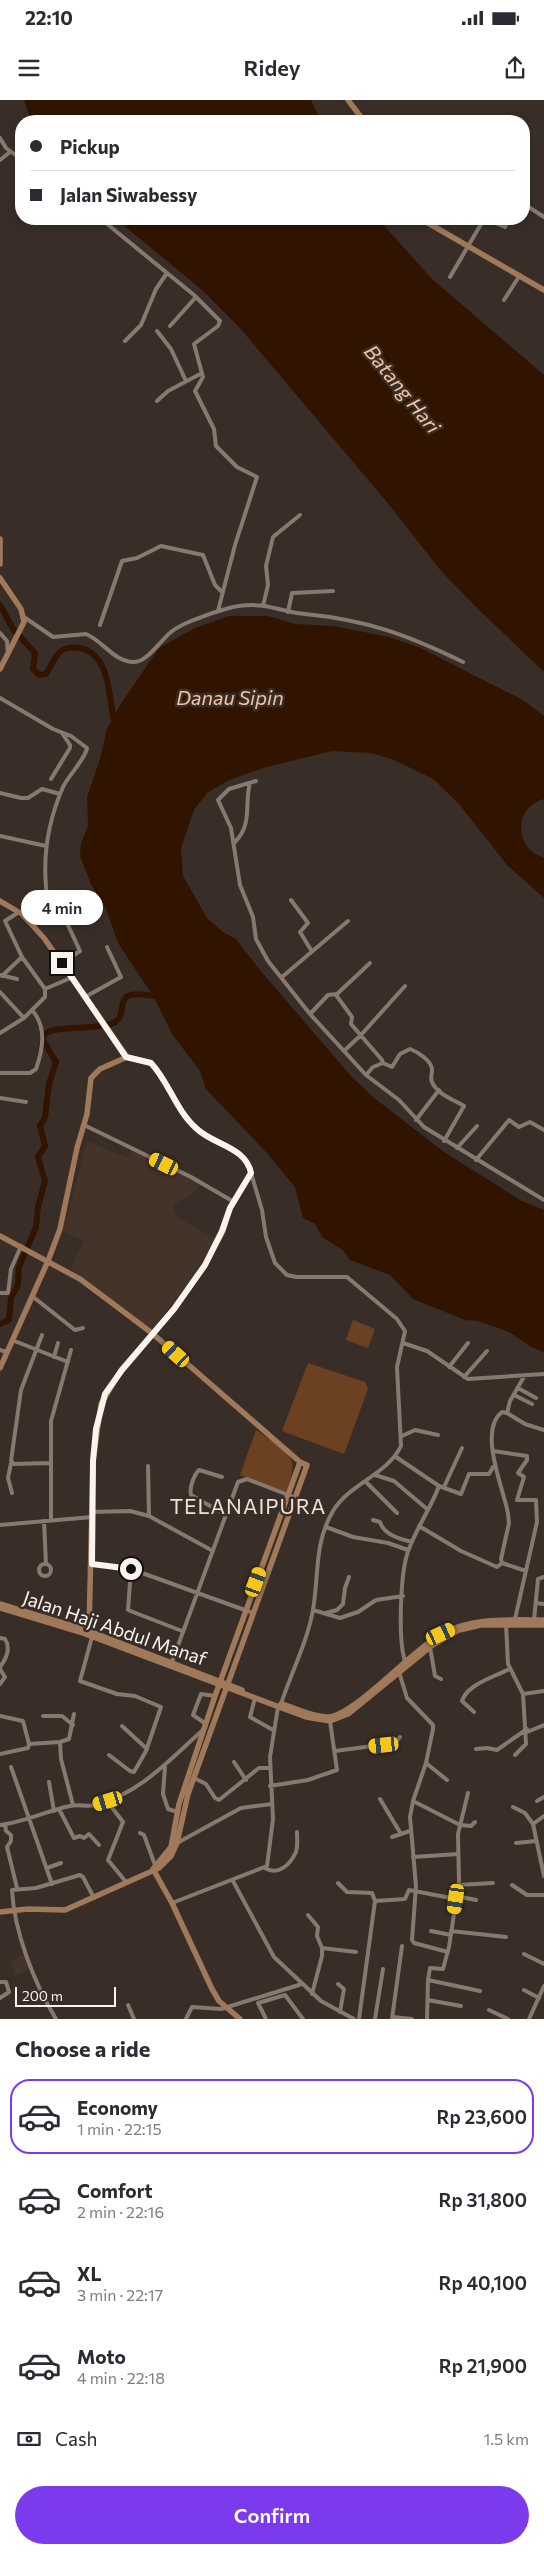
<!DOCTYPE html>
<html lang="en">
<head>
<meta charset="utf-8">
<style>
  :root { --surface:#fff; --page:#f2f2f3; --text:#2b2b33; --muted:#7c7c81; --line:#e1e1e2; --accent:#7c3aed }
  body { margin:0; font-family:Commissioner,sans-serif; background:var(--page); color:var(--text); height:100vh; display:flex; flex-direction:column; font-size:19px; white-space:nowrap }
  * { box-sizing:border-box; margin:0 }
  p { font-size:16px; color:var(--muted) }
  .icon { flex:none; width:28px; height:28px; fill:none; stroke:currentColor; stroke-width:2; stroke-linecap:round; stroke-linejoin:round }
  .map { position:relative; height:1919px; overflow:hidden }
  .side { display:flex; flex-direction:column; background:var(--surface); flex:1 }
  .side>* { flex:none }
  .banner { position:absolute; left:15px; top:15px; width:515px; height:110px; border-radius:20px; box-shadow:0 2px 8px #0003; display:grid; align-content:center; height:110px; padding:0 15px; background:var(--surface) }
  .scale { position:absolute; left:15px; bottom:12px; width:101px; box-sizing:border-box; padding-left:5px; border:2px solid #faf3ee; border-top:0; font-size:14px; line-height:18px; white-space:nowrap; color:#faf3ee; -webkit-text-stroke:4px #392e27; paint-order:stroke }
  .end { position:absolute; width:22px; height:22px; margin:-11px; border:6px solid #faf3ee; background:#111; box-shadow:0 0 0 2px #111 }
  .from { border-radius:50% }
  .bubble { position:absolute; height:35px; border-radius:18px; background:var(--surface); box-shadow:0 2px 8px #0003; font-size:16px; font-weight:600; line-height:35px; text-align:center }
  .car { position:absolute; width:15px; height:30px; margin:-15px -8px; border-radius:6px; box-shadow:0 0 4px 1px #0007; background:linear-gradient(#f5c518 24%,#345 0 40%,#f5c518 0 76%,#345 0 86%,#f5c518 0) }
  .banner b { display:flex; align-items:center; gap:18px; height:48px; font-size:19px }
  .banner b+b { border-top:1px solid var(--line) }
  .banner i { width:12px; height:12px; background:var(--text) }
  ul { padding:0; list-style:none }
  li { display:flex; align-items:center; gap:15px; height:75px; margin:0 10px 8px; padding:0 5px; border:2px solid transparent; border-radius:20px }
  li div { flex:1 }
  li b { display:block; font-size:19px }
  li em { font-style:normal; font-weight:600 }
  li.active { border-color:var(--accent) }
  li>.icon { width:45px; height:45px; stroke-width:1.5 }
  h2 { padding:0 15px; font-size:22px; line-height:60px }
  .pay { display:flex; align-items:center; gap:12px; height:55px; padding:0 15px; font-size:19px }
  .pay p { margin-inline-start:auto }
  .cta { display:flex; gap:10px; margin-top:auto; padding:10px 15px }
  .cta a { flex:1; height:58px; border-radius:30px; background:var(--accent); color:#fff; font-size:20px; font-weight:600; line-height:58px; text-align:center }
  .status { display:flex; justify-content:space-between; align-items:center; height:35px; padding:0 25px; background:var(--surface); direction:ltr }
  .status svg { height:14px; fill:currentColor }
  header { display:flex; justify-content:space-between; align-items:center; height:65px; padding:0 15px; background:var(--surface); font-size:22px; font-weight:600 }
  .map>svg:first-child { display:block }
  .built { fill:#443328 }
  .green { fill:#6c4121 }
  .water { fill:#301400 }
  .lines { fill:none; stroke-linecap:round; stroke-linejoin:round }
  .river { stroke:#301400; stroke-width:6 }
  .street { stroke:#867970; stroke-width:4 }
  .secondary { stroke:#a0795a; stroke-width:5.5 }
  .route { stroke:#faf3ee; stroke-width:6 }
  .labels { text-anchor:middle; stroke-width:5; stroke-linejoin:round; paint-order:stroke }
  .street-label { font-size:19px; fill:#faf3ee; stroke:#392e27 }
  .water-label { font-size:20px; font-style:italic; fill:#f6c3a1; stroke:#392e27 }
  .quarter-label { font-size:21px; letter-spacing:1px; fill:#eee0d6; stroke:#392e27 }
</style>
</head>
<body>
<div class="status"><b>22:10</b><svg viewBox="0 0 49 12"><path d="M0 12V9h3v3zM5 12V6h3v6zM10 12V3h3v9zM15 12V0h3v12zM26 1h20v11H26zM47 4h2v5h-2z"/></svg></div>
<header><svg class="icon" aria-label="menu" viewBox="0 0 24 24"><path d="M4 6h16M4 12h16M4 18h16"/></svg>Ridey<svg class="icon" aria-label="share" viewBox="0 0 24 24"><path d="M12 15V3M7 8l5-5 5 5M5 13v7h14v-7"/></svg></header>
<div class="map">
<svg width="544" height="1919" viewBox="0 0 544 1919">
  <rect width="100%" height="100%" fill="#392e27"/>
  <path class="built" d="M87,1041L127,1058L131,1050L199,1083L197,1090L173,1105L177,1117L216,1139L191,1179L153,1229H150L71,1168L84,1141L63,1131Z
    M24,1854L31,1868L15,1876L11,1861Z"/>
  <path class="green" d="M353,1220L375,1229L368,1248L346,1240Z
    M308,1263L365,1282L368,1289L344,1354L282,1331Z
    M256,1330C286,1352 302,1352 286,1392L240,1375Z"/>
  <path class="water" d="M24,0H311L321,21H31Z
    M116,119H378L433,180L544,275V572L480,511L441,471L386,401L239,227L202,190Z
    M229,516H268L295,524L334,526L389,537L421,548L481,579L523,600L544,616V699C513,707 514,749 544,758V798L507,765L459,704L433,679L394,660L371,653L332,651L263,668L229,680L207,693L194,710L181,748L183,776L207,818L223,832L236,839L259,869L351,976L373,997L444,1052L522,1101L544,1110V1252L531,1247L509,1232L478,1221L465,1220L413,1199L390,1175L350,1160L344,1151L322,1137L315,1124L303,1118L295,1087L265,1051L206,989L200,971L172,934L153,896L118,843L106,809L91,784L80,756L81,743L88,726L87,697L100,659L107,629L120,605L159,548L195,528Z"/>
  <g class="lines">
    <path class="river" d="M0,505L13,529L35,553L33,569L39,575L46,574C50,567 55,556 61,551C66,547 75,547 80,548C109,554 109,593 113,617
      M0,1224L9,1220L11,1198L18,1185L19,1167L36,1127L38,1107L45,1081L38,1057L45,1046L40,1026L45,1017L49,984L56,962L43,940L44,935C54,924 95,931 113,923C133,914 106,887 153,896"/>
    <path class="street" d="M0,38L6,48L21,59
      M0,60L10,52
      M524,104L544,117
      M101,119L194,195L220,221L218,226L194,244L203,277L195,291L214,329L216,346L237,367L257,377L235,445L218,511
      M486,119L505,127L509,119
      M450,177L484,119
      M504,200L520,175
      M170,226L196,197
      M157,231L171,249L186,281
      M125,241L141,225L156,189L167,173
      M157,301L168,291L202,273
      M263,506L268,485L266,466L273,437L300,415
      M288,512L292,493L333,491
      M24,517L53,537L86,534C103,541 114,562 134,562C147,562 161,540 171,532C177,527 184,524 191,521C214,512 239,502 264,506C278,508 291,513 305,514C367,520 408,535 463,562
      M100,525L122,461L137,458L161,446L203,455L215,485L222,492
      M0,533L7,541L8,555
      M0,598L53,629L71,636L87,648C86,658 68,676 63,687C46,726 41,767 49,808L31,823
      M51,679L70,648V645L62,633
      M256,681L229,689L218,700L231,728L240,785L253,817L256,839L268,861L310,914L366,975L399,1000L424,1027L544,1100
      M0,693L21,698H28L42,689L60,694
      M0,736L46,746
      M235,742C253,724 244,704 250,683
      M291,800L308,823L300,832L311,850
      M19,812L5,821L22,857L45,889
      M62,863L80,851L67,823L77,817L72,804
      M0,875L17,879
      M2,876L22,857
      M282,877L348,821
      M0,892L24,918
      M85,897L121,877L107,847
      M310,914L328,895L337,894
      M0,933L24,918L45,897V889L73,877
      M345,950L361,935L405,886
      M383,963L392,967L400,954L410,949C418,952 432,961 432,970C432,975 430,978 432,982C437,994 454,1000 464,1006L444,1041
      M0,973H30L36,969C43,949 47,927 32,910
      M366,975L373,967L383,963L382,960L351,924L352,917L336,895L370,863
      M0,998L26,1002
      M416,1020L439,990
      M84,1025L191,1077L234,1102
      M457,1048L477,1026
      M476,1060L509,1020L519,1027L530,1022L544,1030
      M251,1073L262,1110L266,1137L275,1163L287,1175L296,1177H347L397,1219L405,1231L397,1267L401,1346C387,1375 350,1383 333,1411C314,1443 319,1475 313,1510C307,1543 291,1573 281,1604
      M0,1193H8L11,1169L21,1146
      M32,1196L75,1230L83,1228
      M42,1235L21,1290L11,1361L14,1364L50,1363
      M12,1240L68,1262
      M403,1243L427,1251L468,1279L544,1274
      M0,1250L6,1252
      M54,1257L58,1243
      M449,1267L468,1243
      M525,1275L510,1301L507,1313L525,1324L544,1330
      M464,1277L487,1251
      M518,1288L536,1298
      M514,1295L532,1304
      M402,1336L415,1330L438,1335
      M493,1351L527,1356V1360L518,1373L524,1377L517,1400H536L537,1422L515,1519
      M396,1357L439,1386C431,1408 417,1427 409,1449C400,1470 398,1540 405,1561
      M11,1363L8,1378L12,1393
      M148,1366L149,1416
      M375,1375L394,1381L427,1409
      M222,1377L199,1370C194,1375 189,1388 191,1395L226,1415
      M366,1382L397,1413
      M439,1386L461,1394L469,1374H489L493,1367
      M444,1387L462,1348
      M92,1412L130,1411L149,1416L213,1451
      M51,1420V1321L71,1250
      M373,1420L380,1422C384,1435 400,1439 412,1442
      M44,1421L46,1464
      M0,1425L92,1417
      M419,1426L461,1451L497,1467L502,1463L526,1471
      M326,1427L353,1437L388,1443L408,1450
      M502,1463L501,1459L509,1423L508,1414C505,1392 477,1331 502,1312L507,1313
      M92,1464L131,1469L253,1513
      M39 1470a6 6 0 1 1 12 0a6 6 0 1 1-12 0Z
      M131,1469L128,1510L182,1531
      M536,1503L544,1504
      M313,1510L340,1518L358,1512L376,1500L403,1496
      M326,1513L337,1510L343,1504L345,1488L349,1477
      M534,1520L538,1479L544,1477
      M506,1524L508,1564L523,1594L526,1644L515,1655
      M92,1537L80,1581L117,1594L135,1596L161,1607L146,1651L134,1672L130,1671L109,1655
      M0,1538L5,1539C11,1548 6,1559 0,1567
      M430,1547L435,1576L441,1579
      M172,1562L238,1382L247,1379L296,1398
      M0,1569L5,1577L0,1584
      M399,1572L407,1598L433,1625V1629L426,1663L413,1701L410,1717L416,1786L412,1840L414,1843L448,1852
      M523,1594L544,1591
      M255,1598L250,1617L273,1630
      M474,1612L462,1601C467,1584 495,1577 509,1569
      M0,1616L23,1621L29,1644
      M43,1616H62L73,1625
      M206,1624L193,1615L201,1594L215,1596
      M122,1626L147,1649
      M527,1632L544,1625
      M60,1642L69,1639L74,1614
      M476,1649L487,1648L497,1650L527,1629
      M335,1651L395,1643L400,1637
      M0,1654L28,1648L29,1644L60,1642L61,1659L73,1705
      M234,1662L246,1680
      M426,1663L447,1680
      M11,1667L52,1784
      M165,1667L163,1694L168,1709L178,1712
      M194,1678L206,1684L215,1698L219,1700L259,1668H269
      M49,1682L54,1711
      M270,1686L308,1680L337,1670L330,1621
      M380,1699L401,1734
      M107,1701L123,1722L108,1760L126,1782
      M413,1701L460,1725L471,1726L475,1722
      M537,1701L544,1697
      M513,1707L525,1713L533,1724
      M59,1709L74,1738L80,1736L84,1738L89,1734L99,1745
      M544,1716L533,1724L544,1776
      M5,1724L6,1731L11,1735V1741L7,1747L17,1788
      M0,1725C25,1722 46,1711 70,1706C79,1704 87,1707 96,1705C141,1693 171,1658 204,1629
      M140,1733L144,1735L155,1765
      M392,1737L410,1731
      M177,1743L241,1708L272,1704
      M516,1743L536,1741
      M413,1757L458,1754
      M47,1768L61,1763
      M265,1768C278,1776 290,1765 296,1752C298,1746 297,1738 297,1732
      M233,1781L274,1857L321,1901L354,1919
      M338,1783L347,1792L372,1793L375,1801L359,1919
      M458,1785L493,1783
      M512,1785L527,1795H544
      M456,1796L476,1800
      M375,1801L405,1799L409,1790L456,1799
      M172,1803L267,1766L273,1719L270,1657L278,1607
      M308,1815L318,1827L317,1836L322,1848V1856L312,1894
      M431,1831L451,1835
      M451,1831L506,1837
      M322,1848L356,1852
      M524,1854L544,1864
      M428,1880L430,1868L443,1869L449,1847L459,1781L458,1734L468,1693
      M0,1882H6L9,1892L0,1898
      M338,1884L344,1889L340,1912
      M524,1890L539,1898
      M428,1900L461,1906
      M128,1905L134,1919
      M489,1910L508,1919
      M393,1917L412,1919
      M56,1919C34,1883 14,1831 12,1790L36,1788L80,1775L83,1777L94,1798
      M186,1919L192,1907L221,1909L302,1884
      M266,1919L258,1903L285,1895L303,1919
      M375,1919L383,1869
      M392,1919L402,1846
      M427,1919L428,1880L480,1891
      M529,1919L544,1886"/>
    <path class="secondary" d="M348,0L364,21
      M421,119L544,190
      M0,439V464
      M0,478L21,509L24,522L0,569
      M0,801L22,814L44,838L127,957
      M0,1136L80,1179L120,1209L153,1234L300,1362L307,1365L188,1694L177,1743L171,1756L159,1768L65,1810L28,1809L0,1812
      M0,1268L48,1161L60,1129L77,1048L87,1014L91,978L100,969L127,957L151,963C169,982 176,1011 197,1029C214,1045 246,1047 251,1073L230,1108L223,1131L205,1165L174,1209L121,1270L101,1304L93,1361L89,1531
      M0,1504L89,1531L242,1590
      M0,1508L80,1532L306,1617L330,1621L348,1614L430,1547L459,1530L481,1525H544
      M281,1604C296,1608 314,1618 329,1617C356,1614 413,1549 443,1533C474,1517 510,1520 544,1520
      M240,1919L219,1901L212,1889L172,1803L153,1769L171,1747L179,1704L215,1596L300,1362"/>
  </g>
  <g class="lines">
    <path class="route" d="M62,863L126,957L151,963C169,982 176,1011 197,1029C214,1045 246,1047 251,1073L230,1108L222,1131L205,1165L174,1209L122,1270L105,1294L96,1329L93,1361L92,1464L131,1469"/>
  </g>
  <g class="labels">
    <g class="street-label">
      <text transform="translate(115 1528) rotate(19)" y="7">Jalan Haji Abdul Manaf</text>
    </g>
    <g class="water-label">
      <text transform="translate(402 289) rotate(51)" y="7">Batang Hari</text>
      <text x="230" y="605">Danau Sipin</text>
    </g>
    <g class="quarter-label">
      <text x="248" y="1414">TELANAIPURA</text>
    </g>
  </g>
</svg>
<div class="scale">200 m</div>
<i class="end from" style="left:131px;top:1469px"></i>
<i class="end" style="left:62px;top:863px"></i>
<div class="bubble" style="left:21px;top:790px;width:82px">4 min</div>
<i class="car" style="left:164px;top:1064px;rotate:296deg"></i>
<i class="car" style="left:176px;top:1254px;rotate:312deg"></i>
<i class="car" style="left:256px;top:1482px;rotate:20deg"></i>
<i class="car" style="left:441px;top:1534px;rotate:65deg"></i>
<i class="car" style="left:384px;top:1645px;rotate:264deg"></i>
<i class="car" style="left:108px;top:1701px;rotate:253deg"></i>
<i class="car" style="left:456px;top:1799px;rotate:188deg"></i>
<div class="banner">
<b><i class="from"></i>Pickup</b>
<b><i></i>Jalan Siwabessy</b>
</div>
</div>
<section class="side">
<h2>Choose a ride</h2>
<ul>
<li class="active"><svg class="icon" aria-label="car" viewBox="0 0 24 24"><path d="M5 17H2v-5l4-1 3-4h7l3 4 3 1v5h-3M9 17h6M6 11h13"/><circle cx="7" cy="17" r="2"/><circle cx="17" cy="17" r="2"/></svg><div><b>Economy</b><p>1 min · 22:15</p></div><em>Rp 23,600</em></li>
<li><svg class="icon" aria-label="car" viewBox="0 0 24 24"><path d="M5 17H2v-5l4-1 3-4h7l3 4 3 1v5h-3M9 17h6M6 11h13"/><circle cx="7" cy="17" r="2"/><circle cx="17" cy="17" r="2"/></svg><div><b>Comfort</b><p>2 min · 22:16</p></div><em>Rp 31,800</em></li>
<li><svg class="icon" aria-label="car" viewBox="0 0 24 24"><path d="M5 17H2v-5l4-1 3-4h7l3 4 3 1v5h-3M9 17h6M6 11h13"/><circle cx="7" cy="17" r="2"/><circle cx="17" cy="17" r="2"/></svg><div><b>XL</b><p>3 min · 22:17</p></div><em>Rp 40,100</em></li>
<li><svg class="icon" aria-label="car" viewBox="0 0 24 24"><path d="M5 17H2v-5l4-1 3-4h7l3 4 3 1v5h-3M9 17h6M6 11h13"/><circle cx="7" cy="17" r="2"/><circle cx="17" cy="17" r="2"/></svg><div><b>Moto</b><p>4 min · 22:18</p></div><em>Rp 21,900</em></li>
</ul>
<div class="pay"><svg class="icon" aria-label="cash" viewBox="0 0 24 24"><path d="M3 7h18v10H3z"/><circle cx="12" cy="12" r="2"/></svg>Cash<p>1.5 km</p></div>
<div class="cta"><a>Confirm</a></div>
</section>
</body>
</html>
